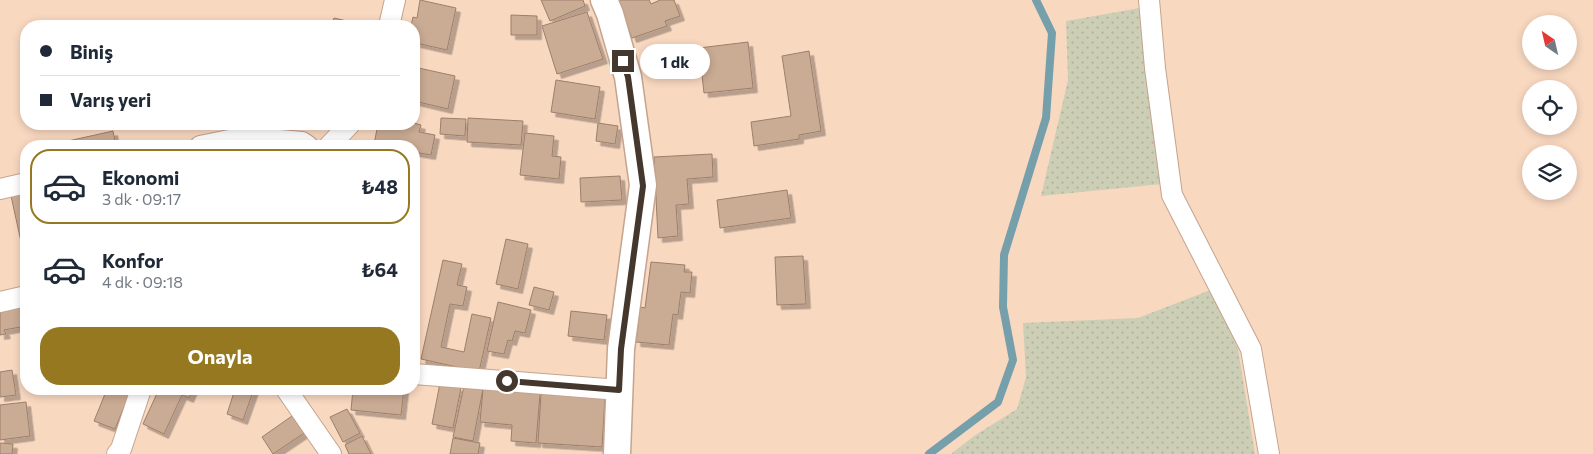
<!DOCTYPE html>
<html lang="tr">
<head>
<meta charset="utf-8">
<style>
  :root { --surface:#fff; --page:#f2f2f3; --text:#1f2937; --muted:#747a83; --line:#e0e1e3; --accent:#95781f }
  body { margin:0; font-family:Commissioner,sans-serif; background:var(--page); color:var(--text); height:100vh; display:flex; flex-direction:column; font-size:19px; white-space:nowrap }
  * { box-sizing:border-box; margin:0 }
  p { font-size:16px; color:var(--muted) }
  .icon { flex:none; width:28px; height:28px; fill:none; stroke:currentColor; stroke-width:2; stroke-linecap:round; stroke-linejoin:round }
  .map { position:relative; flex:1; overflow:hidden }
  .side { position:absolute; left:20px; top:140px; width:400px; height:255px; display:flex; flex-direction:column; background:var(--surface); border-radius:20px; box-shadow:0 2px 8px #0003 }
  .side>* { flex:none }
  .banner { position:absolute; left:20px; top:20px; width:400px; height:110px; border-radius:20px; box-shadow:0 2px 8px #0003; display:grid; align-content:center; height:110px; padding:0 20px; background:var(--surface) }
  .needle { width:32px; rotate:326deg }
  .tools { position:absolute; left:1522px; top:15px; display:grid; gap:10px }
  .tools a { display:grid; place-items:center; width:55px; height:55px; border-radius:50%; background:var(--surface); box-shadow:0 2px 8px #0003; font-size:25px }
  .end { position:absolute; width:22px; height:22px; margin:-11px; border:6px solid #44372e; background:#fff; box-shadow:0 0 0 2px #fff }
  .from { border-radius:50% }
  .bubble { position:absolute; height:35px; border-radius:18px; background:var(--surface); box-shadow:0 2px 8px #0003; font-size:16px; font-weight:700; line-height:35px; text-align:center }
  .banner b { display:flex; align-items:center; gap:18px; height:48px; font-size:19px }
  .banner b+b { border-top:1px solid var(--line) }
  .banner i { width:12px; height:12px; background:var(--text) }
  ul { padding:9px 0 0; list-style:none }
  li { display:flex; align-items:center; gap:15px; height:75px; margin:0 10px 8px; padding:0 10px; border:2px solid transparent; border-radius:20px }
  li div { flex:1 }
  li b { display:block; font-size:19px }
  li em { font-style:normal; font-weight:700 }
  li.on { border-color:var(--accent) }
  li>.icon { width:45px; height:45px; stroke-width:1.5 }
  .primary-button { display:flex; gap:10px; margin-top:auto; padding:10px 20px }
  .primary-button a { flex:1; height:58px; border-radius:20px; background:var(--accent); color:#fff; font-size:20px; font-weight:700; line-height:58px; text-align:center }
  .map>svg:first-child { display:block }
  .grass { fill:url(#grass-dots) }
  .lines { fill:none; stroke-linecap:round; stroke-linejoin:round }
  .stream { stroke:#769fac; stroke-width:8 }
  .building { fill:#caab94; stroke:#9d7f69; filter:url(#shadow) }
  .minor-casing { stroke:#c4a48e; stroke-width:22 }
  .tertiary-casing { stroke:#c4a48e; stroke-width:29 }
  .minor { stroke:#fff; stroke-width:20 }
  .tertiary { stroke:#fff; stroke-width:26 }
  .route { stroke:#44372e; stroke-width:6 }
</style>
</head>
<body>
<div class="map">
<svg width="1593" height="454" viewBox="0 0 1593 454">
  <defs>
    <pattern id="grass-dots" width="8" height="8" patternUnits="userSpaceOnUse" patternTransform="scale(1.25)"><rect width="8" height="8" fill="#cccfb5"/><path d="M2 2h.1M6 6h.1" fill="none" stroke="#b0b29c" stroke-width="1.8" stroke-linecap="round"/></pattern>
    <filter id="shadow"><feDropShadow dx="4.5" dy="4.5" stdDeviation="0" flood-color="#0004"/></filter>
  </defs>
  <rect width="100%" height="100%" fill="#f9d8c0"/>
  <path class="grass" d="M1140,8L1162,184L1041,196L1068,80L1066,21Z
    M1213,289L1238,349L1255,454H951L974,436L1017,409L1026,377L1023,323L1138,318Z"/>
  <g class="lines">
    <path class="stream" d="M929,454L998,402L1013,360L1003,307L1004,255L1046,118L1052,33L1036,0"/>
  </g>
  <path class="building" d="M420,0L456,8L447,50L416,43L418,35L414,34V26H411L413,17L417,18Z
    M541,0H583L585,6L550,21Z
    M618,0H649L651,4L660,0H674L680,16L665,21L667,26L632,38Z
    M587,12L603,59L557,74L542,26Z
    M511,15L537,16V35H511Z
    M334,18L368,26H331Z
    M61,22L114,26H61Z
    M748,42L753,88L704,93L699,48Z
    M809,51L821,131L799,135V139L754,146L751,122L791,116L782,56Z
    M414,67L455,76L448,109L414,101Z
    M556,80L600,87L595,119L551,112Z
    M441,118L466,119L465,136L440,134Z
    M468,118L523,121L521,145L467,142Z
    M414,123L421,125L419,132L435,135L431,155L414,152V146H386L374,144L378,124Z
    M598,123L618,126L615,144L596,141Z
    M113,131L116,146H70L68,141Z
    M525,133L554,136L552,156L561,157L559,179L520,175Z
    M712,154L713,177L687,179L689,204L676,205L678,236L658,238L654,157Z
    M620,176L622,200L581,202L580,178Z
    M787,190L791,218L720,228L717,200Z
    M26,193V245L22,246L11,196Z
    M506,239L528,244L518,289L496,284Z
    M803,256L806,304L777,305L775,257Z
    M443,260L462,264L457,285L467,287L463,306L450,304L441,347L464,352L472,314L491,318L479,372L421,359Z
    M651,262L685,265L684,272H692L690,293L681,292L678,315L673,314L669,345L636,342L640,307L645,308Z
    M534,287L554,292L549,310L529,305Z
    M498,302L531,310L525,333L515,331L512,341L508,340L504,354L487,351Z
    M26,305V326L4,330L6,334L0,335V312Z
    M571,311L607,315L604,340L568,336Z
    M12,370L16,395L0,397V372Z
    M440,383L461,388L453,428L432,424Z
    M464,386L483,389L473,441L453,437Z
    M107,389H113L129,395L115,429L94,421Z
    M159,389H193L189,398L182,395L164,434L143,424Z
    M235,389H254L243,420L227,414Z
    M353,389H404L401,415L351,410Z
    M483,389L540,394L536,443L511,441L512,425L480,422Z
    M541,394L605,398L602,447L538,443Z
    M26,402L30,436L0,440V405Z
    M347,409L360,433L343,442L330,417Z
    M292,416L304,433L273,454L262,437Z
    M362,436L371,454H349L345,445Z
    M453,438L480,443L478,454H450Z
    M0,443L13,444L12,454H0Z"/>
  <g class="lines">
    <g class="minor-casing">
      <path id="minor" d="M1149,0L1155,68L1172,195L1251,349L1269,454
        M389,26L395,0
        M200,146L244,137L302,142L308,146
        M329,146L350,124
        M0,189L26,183
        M0,302L26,296
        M414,374L619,390
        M286,389L331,454
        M117,454L121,449L141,389"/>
    </g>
    <g class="tertiary-casing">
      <path id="tertiary" d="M604,0L610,14L628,77L643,185L621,349L617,454"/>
    </g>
    <use href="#minor" class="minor"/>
    <use href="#tertiary" class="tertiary"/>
  </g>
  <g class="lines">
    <path class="route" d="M507,381L619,390L621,349L643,186L628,77L623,61"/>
  </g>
</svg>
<div class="tools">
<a><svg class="needle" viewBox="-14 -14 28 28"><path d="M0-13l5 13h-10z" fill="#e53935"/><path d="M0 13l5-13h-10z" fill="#747a83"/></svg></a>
<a><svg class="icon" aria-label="locate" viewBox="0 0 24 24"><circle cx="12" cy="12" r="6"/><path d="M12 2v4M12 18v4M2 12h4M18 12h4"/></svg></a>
<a><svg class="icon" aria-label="layers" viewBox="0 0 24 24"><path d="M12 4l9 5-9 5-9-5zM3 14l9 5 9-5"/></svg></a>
</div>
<i class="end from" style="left:507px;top:381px"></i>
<i class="end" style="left:623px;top:61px"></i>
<div class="bubble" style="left:640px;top:44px;width:70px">1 dk</div>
<div class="banner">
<b><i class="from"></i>Biniş</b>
<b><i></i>Varış yeri</b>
</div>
<section class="side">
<ul>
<li class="on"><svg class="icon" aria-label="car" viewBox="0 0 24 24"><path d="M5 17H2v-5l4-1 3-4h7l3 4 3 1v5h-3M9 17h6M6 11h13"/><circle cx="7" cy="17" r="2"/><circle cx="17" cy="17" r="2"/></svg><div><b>Ekonomi</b><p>3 dk · 09:17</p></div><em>₺48</em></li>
<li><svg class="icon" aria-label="car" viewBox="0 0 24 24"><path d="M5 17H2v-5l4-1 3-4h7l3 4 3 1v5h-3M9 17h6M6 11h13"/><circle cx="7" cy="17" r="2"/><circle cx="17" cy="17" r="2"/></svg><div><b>Konfor</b><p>4 dk · 09:18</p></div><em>₺64</em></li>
</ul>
<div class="primary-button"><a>Onayla</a></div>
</section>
</div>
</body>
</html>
